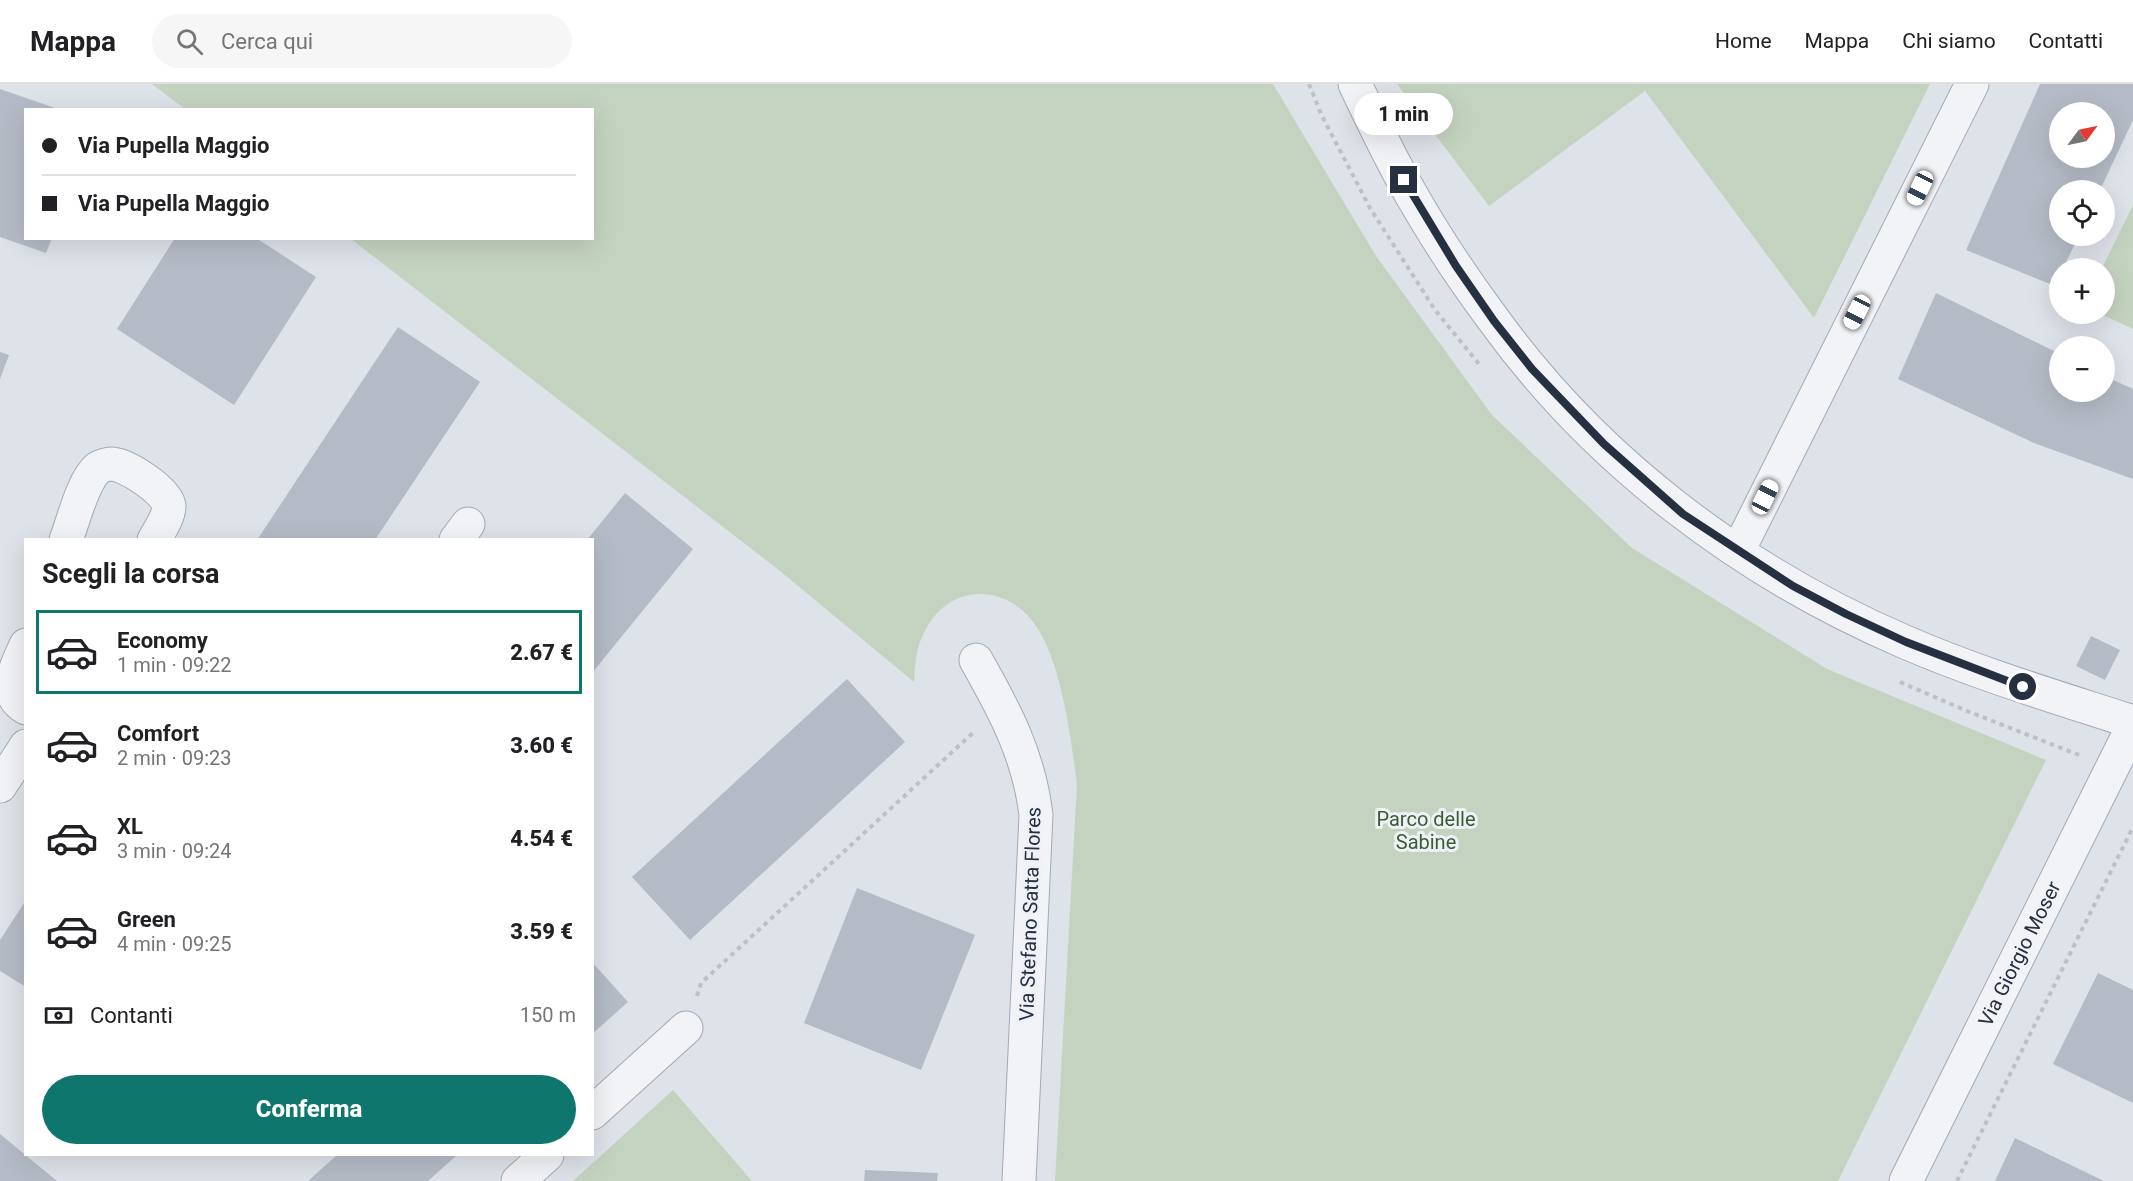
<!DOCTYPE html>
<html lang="it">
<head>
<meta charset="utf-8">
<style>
  :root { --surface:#fff; --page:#f6f6f6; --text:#202124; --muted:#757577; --line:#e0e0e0; --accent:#0f766e }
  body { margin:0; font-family:Roboto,sans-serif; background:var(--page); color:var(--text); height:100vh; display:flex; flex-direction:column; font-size:22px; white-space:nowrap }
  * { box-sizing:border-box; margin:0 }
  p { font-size:20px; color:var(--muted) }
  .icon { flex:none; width:33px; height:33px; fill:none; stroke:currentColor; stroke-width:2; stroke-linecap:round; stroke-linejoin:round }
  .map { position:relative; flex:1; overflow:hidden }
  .details { position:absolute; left:24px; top:454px; width:570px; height:618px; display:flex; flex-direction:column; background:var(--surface); border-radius:0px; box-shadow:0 6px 24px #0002 }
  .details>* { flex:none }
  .banner { position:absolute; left:24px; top:24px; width:570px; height:132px; border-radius:0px; box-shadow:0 6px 24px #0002; display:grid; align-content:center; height:132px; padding:0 18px; background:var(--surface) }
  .needle { width:39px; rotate:57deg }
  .tools { position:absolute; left:2049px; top:18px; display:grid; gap:12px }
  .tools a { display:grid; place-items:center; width:66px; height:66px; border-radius:50%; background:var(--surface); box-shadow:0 6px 24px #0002; font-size:30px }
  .end { position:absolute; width:27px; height:27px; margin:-14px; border:8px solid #273040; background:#fff; box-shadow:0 0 0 3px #fff }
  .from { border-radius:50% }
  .bubble { position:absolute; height:42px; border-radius:21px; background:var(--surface); box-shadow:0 6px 24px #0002; font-size:20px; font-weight:800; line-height:42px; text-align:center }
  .car { position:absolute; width:18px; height:36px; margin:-18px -9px; border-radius:8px; box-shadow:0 0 4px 2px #0007; background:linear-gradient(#fff 24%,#345 0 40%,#fff 0 76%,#345 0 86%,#fff 0) }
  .banner b { display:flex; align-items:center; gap:21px; height:57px; font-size:22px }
  .banner b+b { border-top:2px solid var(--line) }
  .banner i { width:15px; height:15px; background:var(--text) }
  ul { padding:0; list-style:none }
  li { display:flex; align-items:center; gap:18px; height:84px; margin:0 12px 9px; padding:0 6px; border:3px solid transparent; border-radius:0px }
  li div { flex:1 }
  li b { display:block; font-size:22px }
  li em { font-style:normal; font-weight:800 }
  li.active { border-color:var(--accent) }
  li>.icon { width:54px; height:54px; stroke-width:1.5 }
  h2 { padding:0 18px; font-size:27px; line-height:72px }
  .pay { display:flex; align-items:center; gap:15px; height:66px; padding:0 18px; font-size:22px }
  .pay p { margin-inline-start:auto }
  .primary-button { display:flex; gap:12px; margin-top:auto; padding:12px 18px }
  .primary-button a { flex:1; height:69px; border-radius:36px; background:var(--accent); color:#fff; font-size:24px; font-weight:800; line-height:69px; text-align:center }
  header { display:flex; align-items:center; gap:36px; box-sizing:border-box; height:84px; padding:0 30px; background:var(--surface); border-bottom:2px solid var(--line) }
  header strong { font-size:28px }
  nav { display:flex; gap:33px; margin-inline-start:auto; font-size:21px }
  .search { width:420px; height:54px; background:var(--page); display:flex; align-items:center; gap:15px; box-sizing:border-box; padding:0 21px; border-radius:33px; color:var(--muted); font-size:22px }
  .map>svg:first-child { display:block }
  .green { fill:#c4d3bf }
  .building { fill:#b5bbc6; fill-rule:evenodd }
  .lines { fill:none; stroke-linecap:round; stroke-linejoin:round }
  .minor-casing { stroke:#a3a9b3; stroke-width:35 }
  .path { stroke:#bcc0c7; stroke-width:4; stroke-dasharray:4.5 4.5; stroke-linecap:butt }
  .minor { stroke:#f1f3f7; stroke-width:33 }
  .route { stroke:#273040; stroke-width:8 }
  .labels { text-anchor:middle; stroke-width:6; stroke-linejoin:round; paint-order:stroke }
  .park-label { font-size:20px; fill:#3a5d33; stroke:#eef1f6 }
  .street-label { font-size:20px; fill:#273040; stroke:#eef1f6 }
</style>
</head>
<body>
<header>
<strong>Mappa</strong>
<div class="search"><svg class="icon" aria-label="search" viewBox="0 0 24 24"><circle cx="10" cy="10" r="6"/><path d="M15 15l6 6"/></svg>Cerca qui</div>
<nav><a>Home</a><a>Mappa</a><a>Chi siamo</a><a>Contatti</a></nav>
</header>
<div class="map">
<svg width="2133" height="1097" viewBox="0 0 2133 1097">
  <rect width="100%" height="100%" fill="#dee2e9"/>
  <path class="green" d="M152,0H1273L1376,172L1492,331L1632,464L1827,585L2046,676L1838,1097H1055L1077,700C1071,655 1062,580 1036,542C1008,500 951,498 926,545C916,562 915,579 914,598L780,487L351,155L592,154V26L185,25Z
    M1397,0H1930L1814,234L1645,7L1489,122Z
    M2133,121V245L2101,230H2104V184H2102Z
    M673,1006L752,1097H572H573Z"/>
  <path class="building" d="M2040,0H2133V36L2100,106H2060V152H2079L2063,184H2060V193L2055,202L1966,166ZM2060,28H2104V74H2060Z
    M0,5L58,25L26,26V154H52L46,169L0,153Z
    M175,154H256L316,193L234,321L117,245Z
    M1936,209L2060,270V308H2104V292L2133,305V395L2034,359L1898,295Z
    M398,243L480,298L375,456H257Z
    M0,268L9,271L0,295Z
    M625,409L693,465L592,589V456H587Z
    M2091,552L2120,566L2105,596L2076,582Z
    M847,595L905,658L690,856L632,793Z
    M857,804L975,851L921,986L804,939Z
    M26,816V903L0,887V856Z
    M592,878L628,918L592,950Z
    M2098,889L2133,906V1019L2053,980Z
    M0,1050L57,1097H0Z
    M2015,1054L2104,1097H1995Z
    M337,1071H457L428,1097H308Z
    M865,1086L938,1089L937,1097H864Z"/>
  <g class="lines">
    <g class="minor-casing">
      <g id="minor">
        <path d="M1355,0C1373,38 1391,76 1412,112C1436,154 1464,196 1493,235C1596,378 1744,489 1905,558C1979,590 2056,613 2133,638"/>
        <path d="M66,456C73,438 83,396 98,384C101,382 108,380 111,380C126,380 167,407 169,422C169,433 159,447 154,456"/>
        <path d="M456,456L468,440"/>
        <path d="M1738,467L1972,0"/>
        <path d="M26,561C17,582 0,609 26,624"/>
        <path d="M976,576C1005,627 1029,672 1036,731L1019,1097"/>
        <path d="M0,702L26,662"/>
        <path d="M592,1029L686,944"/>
        <path d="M518,1097L547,1071"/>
        <path id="s1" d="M1906,1097L2133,642"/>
      </g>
    </g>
    <path class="path" d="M1309,0L1322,32L1370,124L1435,226L1479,280
      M1900,598L1967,627L2079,671
      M697,912L701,899L975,647
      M1957,1097L2133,743"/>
    <use href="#minor" class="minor"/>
  </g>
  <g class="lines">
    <path class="route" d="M1404,96L1456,182L1494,237L1532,285L1604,360L1683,430L1793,502L1846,530L1906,558L2023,603"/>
  </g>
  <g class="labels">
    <g class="park-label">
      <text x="1426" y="742">Parco delle<tspan x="1426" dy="23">Sabine</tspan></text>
    </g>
    <g class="street-label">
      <text transform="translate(1030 830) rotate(-88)" y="7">Via Stefano Satta Flores</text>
      <text dy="7" stroke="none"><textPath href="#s1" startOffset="254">Via Giorgio Moser</textPath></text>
    </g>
  </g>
</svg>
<div class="tools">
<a><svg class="needle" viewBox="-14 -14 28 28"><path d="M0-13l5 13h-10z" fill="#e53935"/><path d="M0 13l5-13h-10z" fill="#757577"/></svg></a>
<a><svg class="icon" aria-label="locate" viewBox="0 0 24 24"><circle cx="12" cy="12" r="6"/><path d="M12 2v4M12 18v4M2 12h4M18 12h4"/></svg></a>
<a>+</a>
<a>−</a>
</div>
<i class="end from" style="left:2023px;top:603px"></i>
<i class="end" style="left:1404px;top:96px"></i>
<div class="bubble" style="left:1354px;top:9px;width:99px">1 min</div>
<i class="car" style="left:1920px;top:104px;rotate:206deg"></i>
<i class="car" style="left:1857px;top:228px;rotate:207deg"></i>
<i class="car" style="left:1765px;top:413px;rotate:26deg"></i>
<div class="banner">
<b><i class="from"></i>Via Pupella Maggio</b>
<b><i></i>Via Pupella Maggio</b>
</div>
<section class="details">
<h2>Scegli la corsa</h2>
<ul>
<li class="active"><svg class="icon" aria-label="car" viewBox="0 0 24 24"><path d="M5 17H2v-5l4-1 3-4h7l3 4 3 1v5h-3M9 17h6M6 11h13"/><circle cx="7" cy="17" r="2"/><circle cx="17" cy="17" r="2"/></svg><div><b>Economy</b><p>1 min · 09:22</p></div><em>2.67 €</em></li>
<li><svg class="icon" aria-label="car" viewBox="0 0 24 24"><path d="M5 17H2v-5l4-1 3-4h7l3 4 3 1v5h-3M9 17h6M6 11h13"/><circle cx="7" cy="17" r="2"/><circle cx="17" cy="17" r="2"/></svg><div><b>Comfort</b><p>2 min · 09:23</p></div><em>3.60 €</em></li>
<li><svg class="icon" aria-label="car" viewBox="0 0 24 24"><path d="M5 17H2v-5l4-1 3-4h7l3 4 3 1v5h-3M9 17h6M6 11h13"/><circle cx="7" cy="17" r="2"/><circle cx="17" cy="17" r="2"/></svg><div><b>XL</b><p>3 min · 09:24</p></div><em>4.54 €</em></li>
<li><svg class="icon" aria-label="car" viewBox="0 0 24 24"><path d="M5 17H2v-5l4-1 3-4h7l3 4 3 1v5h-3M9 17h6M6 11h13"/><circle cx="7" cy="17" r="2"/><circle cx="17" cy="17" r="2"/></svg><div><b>Green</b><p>4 min · 09:25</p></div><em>3.59 €</em></li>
</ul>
<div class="pay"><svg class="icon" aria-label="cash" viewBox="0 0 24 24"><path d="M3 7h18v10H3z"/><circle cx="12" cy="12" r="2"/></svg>Contanti<p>150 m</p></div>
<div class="primary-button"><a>Conferma</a></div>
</section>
</div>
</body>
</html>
